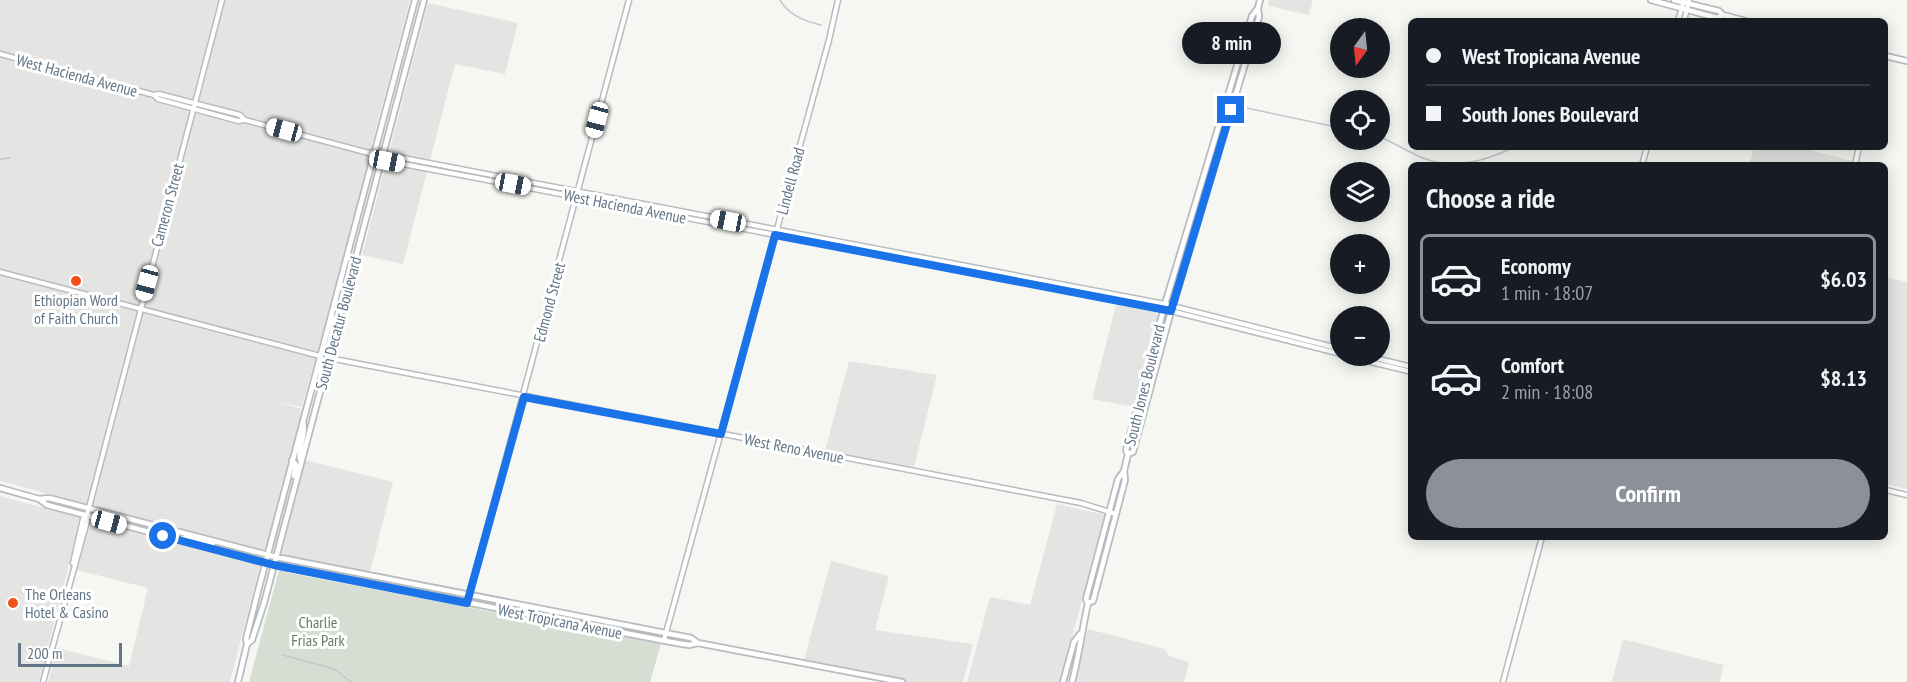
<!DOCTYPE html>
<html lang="en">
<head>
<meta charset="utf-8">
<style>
  :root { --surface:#171b24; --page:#242831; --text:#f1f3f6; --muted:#9ea1a6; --line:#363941; --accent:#8c9099 }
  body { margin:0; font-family:"PT Sans Narrow",sans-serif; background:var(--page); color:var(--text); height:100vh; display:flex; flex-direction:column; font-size:22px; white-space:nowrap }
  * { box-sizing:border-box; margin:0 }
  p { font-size:20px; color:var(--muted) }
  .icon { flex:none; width:33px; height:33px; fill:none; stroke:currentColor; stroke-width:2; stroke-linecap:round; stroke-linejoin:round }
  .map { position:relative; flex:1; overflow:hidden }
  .details { position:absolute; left:1408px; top:162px; width:480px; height:378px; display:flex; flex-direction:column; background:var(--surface); border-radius:9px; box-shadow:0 3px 15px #0003 }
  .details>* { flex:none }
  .hud { position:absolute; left:1408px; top:18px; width:480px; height:132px; border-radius:9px; box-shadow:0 3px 15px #0003; display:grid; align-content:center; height:132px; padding:0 18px; background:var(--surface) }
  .needle { width:39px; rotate:195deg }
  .tools { position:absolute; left:1330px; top:18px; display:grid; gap:12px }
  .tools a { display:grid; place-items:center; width:60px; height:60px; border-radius:50%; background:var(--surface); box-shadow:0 3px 15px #0003; font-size:30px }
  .scale { position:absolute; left:18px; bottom:15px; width:104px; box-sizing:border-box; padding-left:6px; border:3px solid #627586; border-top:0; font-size:16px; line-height:21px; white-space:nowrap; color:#627586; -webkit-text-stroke:4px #fff; paint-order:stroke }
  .end { position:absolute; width:27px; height:27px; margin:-14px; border:8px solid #1a73e8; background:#fff; box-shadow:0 0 0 3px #fff }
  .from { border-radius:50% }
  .bubble { position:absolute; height:42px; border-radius:21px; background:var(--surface); box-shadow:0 3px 15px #0003; font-size:20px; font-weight:700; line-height:42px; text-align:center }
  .car { position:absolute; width:18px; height:36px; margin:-18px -9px; border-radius:8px; box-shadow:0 0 4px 2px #0007; background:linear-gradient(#fff 24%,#345 0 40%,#fff 0 76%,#345 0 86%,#fff 0) }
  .hud b { display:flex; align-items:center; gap:21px; height:57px; font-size:22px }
  .hud b+b { border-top:2px solid var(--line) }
  .hud i { width:15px; height:15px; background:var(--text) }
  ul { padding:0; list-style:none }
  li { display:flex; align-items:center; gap:18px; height:90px; margin:0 12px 9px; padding:0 6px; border:3px solid transparent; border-radius:9px }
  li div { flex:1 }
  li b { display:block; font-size:22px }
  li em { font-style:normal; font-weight:700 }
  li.on { border-color:var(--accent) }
  li>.icon { width:54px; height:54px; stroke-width:1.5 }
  h2 { padding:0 18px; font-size:27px; line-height:72px }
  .button { display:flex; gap:12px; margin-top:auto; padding:12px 18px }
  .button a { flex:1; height:69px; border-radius:36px; background:var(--accent); color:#fff; font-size:24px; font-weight:700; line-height:69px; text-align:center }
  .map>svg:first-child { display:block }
  .built { fill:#e4e5e3 }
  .green { fill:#d6ded3 }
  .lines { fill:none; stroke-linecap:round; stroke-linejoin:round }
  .stream { stroke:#bec9ce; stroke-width:1.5 }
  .secondary-casing { stroke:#b7bcc1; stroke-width:7 }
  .primary-casing { stroke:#b8bcc0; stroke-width:8 }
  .secondary { stroke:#fff; stroke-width:4 }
  .primary { stroke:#fff; stroke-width:4.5 }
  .route { stroke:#1a73e8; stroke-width:8 }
  .poi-dot { fill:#f25116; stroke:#fff; stroke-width:2 }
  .labels { text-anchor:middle; stroke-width:6; stroke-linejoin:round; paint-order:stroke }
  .street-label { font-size:16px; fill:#627586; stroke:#fff }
  .poi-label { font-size:16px; fill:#627586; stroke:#fff }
  .park-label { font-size:16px; fill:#667c62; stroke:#fff }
</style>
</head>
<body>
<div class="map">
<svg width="1907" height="682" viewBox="0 0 1907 682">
  <rect width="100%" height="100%" fill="#f6f6f2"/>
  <path class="built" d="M0,0H410L372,144L369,164L302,407L274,401L309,411L297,458L393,482L368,580L0,481Z
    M1268,0H1313L1309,15L1269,6Z
    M428,3L518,23L505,74L455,64L403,264L362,255Z
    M1754,147H1798L1852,161L1851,165H1749Z
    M1886,277L1907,282V489L1886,484Z
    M1116,305L1155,312L1158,316L1134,407L1092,399Z
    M849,361L937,375L914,467L825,451Z
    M0,496L81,518L39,682H0Z
    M1057,504L1105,515L1060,682H967L990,597L1030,605Z
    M90,521L260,565L230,682H48L57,648L129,666L148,588L77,570Z
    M831,561L889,576L875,630L973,644L963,682H903L803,663Z
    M1088,629L1165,649L1169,656L1189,662L1184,682H1074Z
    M1623,639L1719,664L1724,663L1720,682H1612Z"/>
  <path class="green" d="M279,570L289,573L661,644L650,682H249Z"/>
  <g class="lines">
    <path class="stream" d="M780,0C789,15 804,21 821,25
      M1242,107L1341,128
      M1380,137C1395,143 1408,152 1423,158C1453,170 1486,161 1514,147
      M1837,147L1849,150
      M0,159L10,158
      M283,655L334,669L351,682"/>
    <g class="secondary-casing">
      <path id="secondary" d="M1678,21L1684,0
        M1684,21L1689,0
        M0,54L154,95L158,99L238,121L245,120L369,153L373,157L382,160L1159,308L1341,354
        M154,95L159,94L240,115L244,119
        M372,152L1165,304L1341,349
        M1642,165L1647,147
        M1855,165L1859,147
        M0,272L320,356
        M1346,356L1412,372
        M1367,356L1412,367
        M329,358L1081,503L1116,514
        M1886,490L1907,495
        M73,563L83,519L86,516
        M467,603L629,0
        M664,640L829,40L838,0
        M43,682L87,521V515L222,0
        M1503,682L1542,537"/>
    </g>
    <g class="primary-casing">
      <path id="primary" d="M1651,0L1717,18L1723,15
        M1674,0L1719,11L1723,15L1746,21
        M1886,56L1907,61
        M320,356L323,361L320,377L323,383
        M329,358L326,354L334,324L332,316
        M1128,454L1126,450L1165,304L1252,16L1258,8
        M292,460L296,465L294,476
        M301,462C296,450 307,435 303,422
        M0,488L39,499L49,498L276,557L691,638L698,643
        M39,499L47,505L274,565L671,642L689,645L698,643L902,682
        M179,540L185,538L213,543
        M1088,603L1093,601L1125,480L1124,471
        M247,644L252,640L264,603L424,0
        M238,682L247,644L246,639L258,591L415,0
        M1063,682L1074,642L1080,634
        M1072,682C1079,656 1082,630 1088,603L1086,599L1118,479L1124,471L1128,454L1133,452L1170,315L1259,17L1258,8L1260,0"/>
    </g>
    <use href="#secondary" class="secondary"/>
    <use href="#primary" class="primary"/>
  </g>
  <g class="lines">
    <path class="route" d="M163,536L274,565L467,603L524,397L721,434L775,235L1171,311L1231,110"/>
  </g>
  <g class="poi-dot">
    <circle cx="76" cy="281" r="6"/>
    <circle cx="13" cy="603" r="6"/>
  </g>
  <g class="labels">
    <g class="street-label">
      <text transform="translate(77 75) rotate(15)" y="6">West Hacienda Avenue</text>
      <text transform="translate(790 181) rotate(-75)" y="6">Lindell Road</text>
      <text transform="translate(167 205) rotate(-75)" y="6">Cameron Street</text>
      <text transform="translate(625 206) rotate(11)" y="6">West Hacienda Avenue</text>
      <text transform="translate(549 302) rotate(-75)" y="6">Edmond Street</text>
      <text transform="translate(338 323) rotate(-75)" y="6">South Decatur Boulevard</text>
      <text transform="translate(1144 385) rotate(-76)" y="6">South Jones Boulevard</text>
      <text transform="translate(794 448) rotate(11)" y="6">West Reno Avenue</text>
      <text transform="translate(560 621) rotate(11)" y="6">West Tropicana Avenue</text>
    </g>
    <g class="poi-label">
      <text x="76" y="306">Ethiopian Word<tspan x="76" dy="18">of Faith Church</tspan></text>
      <text x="25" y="600" text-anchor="start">The Orleans<tspan x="25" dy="18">Hotel &amp; Casino</tspan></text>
    </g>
    <g class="park-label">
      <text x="318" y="628">Charlie<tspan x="318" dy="18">Frias Park</tspan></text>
    </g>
  </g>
</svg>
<div class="tools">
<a><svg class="needle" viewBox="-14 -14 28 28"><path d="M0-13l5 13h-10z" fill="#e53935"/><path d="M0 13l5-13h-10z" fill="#9ea1a6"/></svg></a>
<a><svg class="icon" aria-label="locate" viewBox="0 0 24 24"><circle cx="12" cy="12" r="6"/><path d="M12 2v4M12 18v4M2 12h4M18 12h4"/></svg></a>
<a><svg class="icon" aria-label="layers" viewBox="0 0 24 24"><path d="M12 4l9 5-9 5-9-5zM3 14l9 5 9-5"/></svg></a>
<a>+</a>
<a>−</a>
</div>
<div class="scale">200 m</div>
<i class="end from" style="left:163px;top:536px"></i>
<i class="end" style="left:1231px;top:110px"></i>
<div class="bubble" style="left:1182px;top:22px;width:99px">8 min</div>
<i class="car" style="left:597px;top:120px;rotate:195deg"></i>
<i class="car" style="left:284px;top:130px;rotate:285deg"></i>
<i class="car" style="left:387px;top:161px;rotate:101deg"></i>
<i class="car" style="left:513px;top:184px;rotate:101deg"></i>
<i class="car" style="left:728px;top:221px;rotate:281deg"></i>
<i class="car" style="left:147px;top:283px;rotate:195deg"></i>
<i class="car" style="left:109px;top:522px;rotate:105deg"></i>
<div class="hud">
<b><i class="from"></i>West Tropicana Avenue</b>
<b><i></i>South Jones Boulevard</b>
</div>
<section class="details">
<h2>Choose a ride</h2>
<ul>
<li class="on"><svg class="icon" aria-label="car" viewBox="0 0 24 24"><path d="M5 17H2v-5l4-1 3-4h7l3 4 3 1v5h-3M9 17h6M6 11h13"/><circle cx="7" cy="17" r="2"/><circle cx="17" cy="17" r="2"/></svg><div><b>Economy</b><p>1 min · 18:07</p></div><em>$6.03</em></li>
<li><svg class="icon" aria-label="car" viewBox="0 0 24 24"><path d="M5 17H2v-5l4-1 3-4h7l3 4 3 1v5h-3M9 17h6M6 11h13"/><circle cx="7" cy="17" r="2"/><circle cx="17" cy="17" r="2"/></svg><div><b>Comfort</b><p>2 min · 18:08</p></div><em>$8.13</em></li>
</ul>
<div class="button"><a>Confirm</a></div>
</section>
</div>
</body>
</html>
